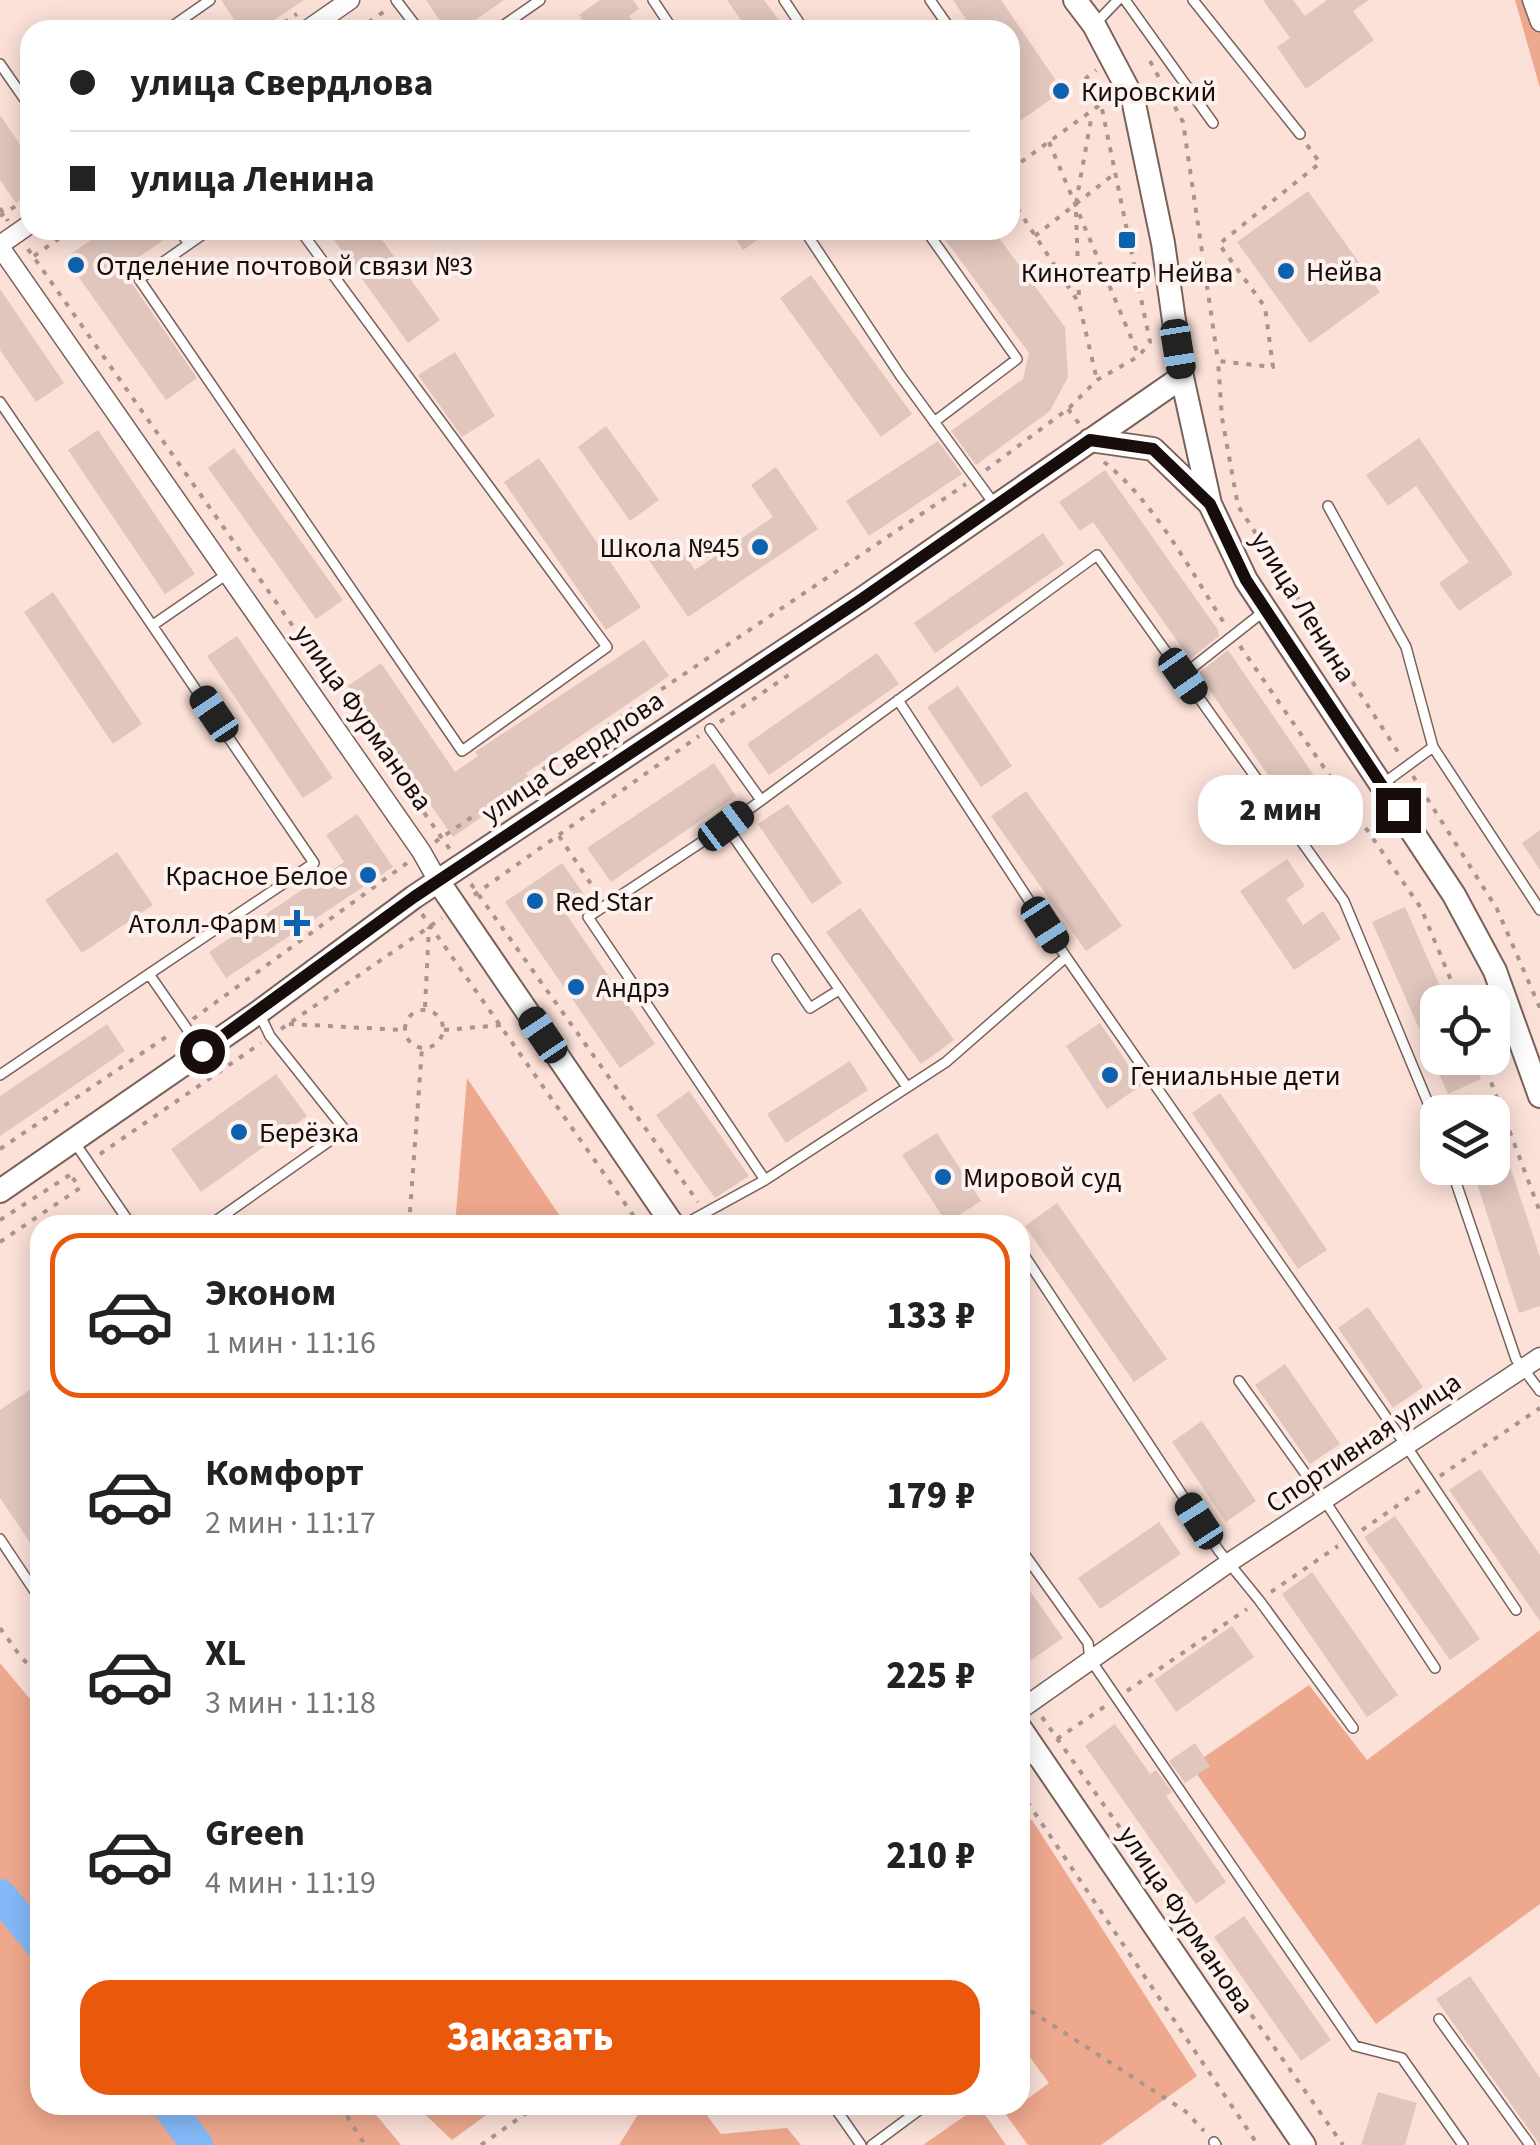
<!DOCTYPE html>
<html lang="ru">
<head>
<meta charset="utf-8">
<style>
  :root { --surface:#fff; --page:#f2f2f2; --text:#222; --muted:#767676; --line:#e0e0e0; --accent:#ea580c }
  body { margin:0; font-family:"Source Sans 3",sans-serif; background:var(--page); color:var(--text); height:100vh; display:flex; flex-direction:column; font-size:38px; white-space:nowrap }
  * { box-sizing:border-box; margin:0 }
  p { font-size:32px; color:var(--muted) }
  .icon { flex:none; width:55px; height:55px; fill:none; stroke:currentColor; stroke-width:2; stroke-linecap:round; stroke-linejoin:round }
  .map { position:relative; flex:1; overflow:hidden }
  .panel { position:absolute; left:30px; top:1215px; width:1000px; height:900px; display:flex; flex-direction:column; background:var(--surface); border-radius:30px; box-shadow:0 5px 25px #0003 }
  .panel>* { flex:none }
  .banner { position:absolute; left:20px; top:20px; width:1000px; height:220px; border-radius:30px; box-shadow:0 5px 25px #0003; display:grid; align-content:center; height:220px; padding:0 50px; background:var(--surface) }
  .buttons { position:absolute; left:1420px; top:985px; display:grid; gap:20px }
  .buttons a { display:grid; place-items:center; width:90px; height:90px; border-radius:20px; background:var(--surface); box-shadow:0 5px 25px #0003; font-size:50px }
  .end { position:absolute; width:45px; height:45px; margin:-22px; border:12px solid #170e0b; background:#fff; box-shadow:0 0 0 5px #fff }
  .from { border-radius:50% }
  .bubble { position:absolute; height:70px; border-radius:30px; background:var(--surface); box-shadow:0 5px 25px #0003; font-size:32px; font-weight:800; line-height:70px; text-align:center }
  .car { position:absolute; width:30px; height:60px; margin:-30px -15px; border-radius:12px; box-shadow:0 0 8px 2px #0007; background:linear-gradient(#222 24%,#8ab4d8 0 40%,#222 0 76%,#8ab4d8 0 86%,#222 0) }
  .banner b { display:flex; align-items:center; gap:35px; height:95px; font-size:38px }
  .banner b+b { border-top:2px solid var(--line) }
  .banner i { width:25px; height:25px; background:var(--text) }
  ul { padding:18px 0 0; list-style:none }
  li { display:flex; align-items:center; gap:30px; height:165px; margin:0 20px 15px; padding:0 30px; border:5px solid transparent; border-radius:30px }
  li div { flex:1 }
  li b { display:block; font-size:38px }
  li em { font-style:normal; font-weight:800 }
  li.selected { border-color:var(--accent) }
  li>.icon { width:90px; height:90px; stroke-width:1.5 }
  .button { display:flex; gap:20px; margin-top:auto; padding:20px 50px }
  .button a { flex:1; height:115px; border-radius:30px; background:var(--accent); color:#fff; font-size:40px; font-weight:800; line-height:115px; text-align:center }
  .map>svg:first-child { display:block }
  .green { fill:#eea88e }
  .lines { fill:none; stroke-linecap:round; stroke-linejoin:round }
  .river { stroke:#84b9f7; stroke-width:32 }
  .building { fill:#e0c6bd }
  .lane-casing { stroke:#78625a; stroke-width:12 }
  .street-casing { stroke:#78625a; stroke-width:21 }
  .secondary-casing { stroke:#78625a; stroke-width:26 }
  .path { stroke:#a8958e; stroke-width:4; stroke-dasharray:5 8; stroke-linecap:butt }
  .lane { stroke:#fff; stroke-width:9 }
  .street { stroke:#fff; stroke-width:18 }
  .secondary { stroke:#fff; stroke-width:22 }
  .route { stroke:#170e0b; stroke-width:12 }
  .poi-dot { fill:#0d61af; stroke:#fdf2ee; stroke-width:4 }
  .labels { text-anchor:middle; stroke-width:8; stroke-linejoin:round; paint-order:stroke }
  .poi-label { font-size:28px; fill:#170e0b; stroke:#fdf2ee; text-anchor:start }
  .street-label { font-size:28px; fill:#170e0b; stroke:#fdf2ee }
</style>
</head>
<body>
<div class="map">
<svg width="1540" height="2145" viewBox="0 0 1540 2145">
  <rect width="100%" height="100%" fill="#fbe1d8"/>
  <path class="green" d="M1515,0H1540V88Z
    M467,1078L566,1225H455Z
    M1540,1630V1904L1376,2024L1191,1766L1309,1685L1367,1760Z
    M0,1663L40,1711V2105H368L401,2145H0Z
    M1020,1816L1032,1820L1197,2076L1101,2145H1028L1006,2115L1049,2083L1020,2044Z
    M415,2105H500L452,2140Z
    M644,2105H699L721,2134L787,2128L801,2145H619Z
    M979,2106L1006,2145H923Z"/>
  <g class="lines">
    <path class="river" d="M0,1895L40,1943
      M167,2105L197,2145"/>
  </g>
  <path class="building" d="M221,0H304L259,30H241Z
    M426,0H504L461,30H446Z
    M600,0H633L639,9L629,16L638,30H589L579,15Z
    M727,0H764L786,30H748Z
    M953,0H1001L1063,91L1010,128V30H973Z
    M1263,0H1293L1305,16L1327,0H1369L1353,11L1374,40L1306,89L1277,47L1290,38Z
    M0,115L21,146L30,140V193L16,203L0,180Z
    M1308,191L1380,292L1310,343L1237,242Z
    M105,230H171L172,234L122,269L197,378L166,400L65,258Z
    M327,230H375L440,320L408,343Z
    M730,230H772L743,250Z
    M938,230H993L1065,327L1068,377L1050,411L976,465L951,431L1023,379L1029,353Z
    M811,275L912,414L881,437L780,298Z
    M0,289L64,383L36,402L0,350Z
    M455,352L495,416L462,437L418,375Z
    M606,426L659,500L630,521L578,447Z
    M98,430L195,574L165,594L68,450Z
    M1419,438L1513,574L1459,611L1439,583L1469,562L1416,486L1388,506L1366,475Z
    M938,441L962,474L869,536L846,501Z
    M234,448L343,600L316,619L208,468Z
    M539,458L641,607L606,630L504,482Z
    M776,467L818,529L688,617L646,556L673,538L695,570L773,517L751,485Z
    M1105,470L1218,630L1219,636L1190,659L1093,522L1080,531L1059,502Z
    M1043,533L1064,564L935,653L914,623Z
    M53,592L142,724L113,744L24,612Z
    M237,636L333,778L303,798L207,656Z
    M644,640L669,676L526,773L532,782L453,837L348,686L381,663L455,772L478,756L475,752Z
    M1228,650L1343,818L1312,839L1200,676V672Z
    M877,653L899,684L769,775L747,744Z
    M958,686L1012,766L981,787L927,707Z
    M714,763L736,796L611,882L587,848Z
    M1026,791L1122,926L1086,951L991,816Z
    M788,804L842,883L812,904L758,824Z
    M357,814L393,867L226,978L209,952L344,862L326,835Z
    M1540,830V870L1522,843Z
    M117,852L153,905L82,953L45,900Z
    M1287,859L1305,886L1286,899L1303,925L1323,911L1341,939L1294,970L1240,891Z
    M562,863L585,896L564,911L655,1044L620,1068L505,902Z
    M1405,907L1447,1002H1438V1058H1472L1481,1079L1448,1094L1372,922Z
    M860,908L954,1040L921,1064L826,932Z
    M1100,1023L1142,1085L1107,1109L1066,1046Z
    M107,1024L125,1051L0,1136V1096Z
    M850,1061L868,1090L786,1143L767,1114Z
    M276,1074L307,1116L201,1192L171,1149Z
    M689,1091L749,1176L715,1198L656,1115Z
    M1220,1093L1327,1250L1298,1269L1192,1113Z
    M1495,1121L1540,1257V1306L1519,1313L1472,1168H1492V1122Z
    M937,1133L981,1201L947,1223L902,1155Z
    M1057,1203L1167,1359L1134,1382L1025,1226Z
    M1368,1307L1423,1387L1393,1408L1338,1328Z
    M1285,1364L1340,1444L1310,1464L1255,1385Z
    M40,1383V1557L0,1498V1410Z
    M1202,1421L1256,1501L1226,1522L1172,1442Z
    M1480,1469L1540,1555V1621L1449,1490Z
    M1395,1516L1480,1639L1450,1660L1364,1537Z
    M1159,1522L1181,1554L1100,1609L1078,1578Z
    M1312,1572L1398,1695L1367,1717L1282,1594Z
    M1020,1577L1063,1638L1027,1663L1020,1653Z
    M1232,1626L1254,1657L1176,1712L1154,1680Z
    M1115,1724L1150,1774L1156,1770L1172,1792L1166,1796L1226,1882L1196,1904L1085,1746Z
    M1195,1743L1210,1766L1185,1783L1169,1761Z
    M1244,1916L1331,2040L1301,2061L1214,1937Z
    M1470,1976L1540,2078V2145L1436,1999Z
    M1378,2092L1417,2103L1405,2145H1361Z"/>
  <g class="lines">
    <g class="lane-casing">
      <path id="lane" d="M396,0L419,30
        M653,0L673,30
        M784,0L804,30
        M930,0L951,30
        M1125,0L1213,123
        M1193,0L1300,134
        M1096,23L1118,0
        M167,30L210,0
        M497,30L540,0
        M0,64L30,107
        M179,230L189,244
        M209,230L139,279L462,751L607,647L300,230
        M804,230L900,375L995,505
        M926,230L1017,359L934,422
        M0,402L314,863L149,974L201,1049
        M1328,506L1406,647L1433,747L1540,910
        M153,625L227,574
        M1183,675L1263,612
        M898,700L1066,957
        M710,729L761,800
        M1384,783L1433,747
        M726,826L1097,555L1344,901L1438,1127
        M777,959L810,1008L839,990
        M0,1075L149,974
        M75,1143L131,1225
        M1451,1168L1516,1359L1540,1391
        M765,1180L588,917L726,826L907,1087
        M210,1225L345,1130L270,1036L260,1015
        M683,1225L765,1180L946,1062L1066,957L1407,1447L1516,1610
        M1020,1249L1219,1551L1259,1600L1353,1728
        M1239,1381L1325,1501L1435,1668
        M0,1539L40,1599
        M1020,1548L1088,1643L1090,1659L1355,2046L1402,2058L1463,2145
        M1020,1766L1035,1755
        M1439,2019L1530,2145
        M833,2105L861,2145
        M1214,2142L1216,2145
        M872,2145L926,2105"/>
    </g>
    <g class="street-casing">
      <path id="street" d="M1532,0L1540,22
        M307,30L350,0
        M0,245L30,224
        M0,247L421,851L438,881
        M1020,1710L1230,1562L1540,1357"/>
    </g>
    <g class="secondary-casing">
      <path id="secondary" d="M1075,0L1094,25L1133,99L1163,243L1182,377L1210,504L1246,580L1454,895L1495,971L1540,1096
        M1090,440L1153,449L1210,504
        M438,881L673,1225
        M0,1191L259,1012L414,897L862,599L1182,377
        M1020,1728L1304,2145"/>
    </g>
    <path class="path" d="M273,30L297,14
      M358,30L389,8
      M1150,61L1183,122L1218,361
      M1085,79L1096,70
      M1049,142L1138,354
      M1307,145L1320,163L1219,244L1265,307L1273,367L1218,361L1222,418L1238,506L1400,755
      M1010,197L1079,303L1097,380
      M1076,203L1092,114
      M0,208L8,221
      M1076,212L1079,298
      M0,216L30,197
      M1035,236L1114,174
      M28,249L451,851
      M34,256L71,230
      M1068,409L1080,425
      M1104,462C1154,501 1192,573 1226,626
      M986,470L1068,409L1097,380L1139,356L1150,342L1101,104L1010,170
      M1240,646L1421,908L1460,1002
      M720,722L790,674
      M1413,776L1497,909L1540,1008
      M559,836L597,893
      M435,842L966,484
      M471,884L698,1202
      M474,895L699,736
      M422,914L640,1225
      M425,1007L429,927
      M405 1029a19 19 0 1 1 38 0a19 19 0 1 1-38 0Z
      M193,1019L407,863
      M289,1024L404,1030
      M281,1029L442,918
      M444,1030L502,1025
      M1482,1058L1540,1212
      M0,1149L172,1033
      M100,1154L261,1043
      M0,1220L76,1171
      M409,1225L422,1048
      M0,1242L80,1188L70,1174
      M1440,1476L1540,1408
      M1362,1530L1420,1490
      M1271,1592L1338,1546
      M0,1628L21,1657L40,1676
      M1127,1691L1247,1609
      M1042,1717L1343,2145
      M1057,1739L1107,1705
      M1020,1791L1258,2145
      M1020,2004L1185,2111L1204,2131
      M340,2105L365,2145
      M481,2145L538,2105"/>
    <use href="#lane" class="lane"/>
    <use href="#street" class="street"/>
    <use href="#secondary" class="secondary"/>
  </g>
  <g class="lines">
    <path class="route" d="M202,1051L414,897L862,599L1090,440L1153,449L1210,504L1246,580L1398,810"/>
  </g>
  <g class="poi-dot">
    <circle cx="1061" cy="91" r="10"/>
    <rect x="1117" y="230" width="20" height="20" rx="5"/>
    <circle cx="76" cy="265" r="10"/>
    <circle cx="1286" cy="271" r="10"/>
    <circle cx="760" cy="547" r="10"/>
    <circle cx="368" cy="875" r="10"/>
    <circle cx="535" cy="901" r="10"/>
    <path d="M292 908h10v10h10v10h-10v10h-10v-10h-10v-10h10z"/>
    <circle cx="576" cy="987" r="10"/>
    <circle cx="1110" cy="1075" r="10"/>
    <circle cx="239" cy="1132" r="10"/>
    <circle cx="943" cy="1177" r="10"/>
  </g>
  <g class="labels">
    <g class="poi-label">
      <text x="1081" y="101">Кировский</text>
      <text x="96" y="275">Отделение почтовой связи №3</text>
      <text x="1306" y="281">Нейва</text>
      <text x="1127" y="282" text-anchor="middle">Кинотеатр Нейва</text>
      <text x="740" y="557" text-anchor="end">Школа №45</text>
      <text x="348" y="885" text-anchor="end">Красное Белое</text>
      <text x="555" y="911">Red Star</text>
      <text x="277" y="933" text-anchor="end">Атолл-Фарм</text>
      <text x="596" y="997">Андрэ</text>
      <text x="1130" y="1085">Гениальные дети</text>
      <text x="259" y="1142">Берёзка</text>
      <text x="963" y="1187">Мировой суд</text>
    </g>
    <g class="street-label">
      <text transform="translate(1304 606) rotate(58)" y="10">улица Ленина</text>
      <text transform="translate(364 717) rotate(55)" y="10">улица Фурманова</text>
      <text transform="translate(572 756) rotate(-34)" y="10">улица Свердлова</text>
      <text transform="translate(1363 1442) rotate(-34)" y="10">Спортивная улица</text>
      <text transform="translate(1187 1919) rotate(56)" y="10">улица Фурманова</text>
    </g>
  </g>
</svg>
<div class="buttons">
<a><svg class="icon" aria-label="locate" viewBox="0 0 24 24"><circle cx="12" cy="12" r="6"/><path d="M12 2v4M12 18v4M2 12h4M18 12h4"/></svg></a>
<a><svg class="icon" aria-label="layers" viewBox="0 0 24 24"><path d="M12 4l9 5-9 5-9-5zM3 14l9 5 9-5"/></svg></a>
</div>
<i class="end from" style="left:202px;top:1051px"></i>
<i class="end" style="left:1398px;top:810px"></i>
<div class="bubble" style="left:1198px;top:775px;width:165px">2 мин</div>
<i class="car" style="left:1178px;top:349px;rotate:171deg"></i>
<i class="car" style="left:1183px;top:676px;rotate:145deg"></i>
<i class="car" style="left:214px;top:714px;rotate:326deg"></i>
<i class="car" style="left:726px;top:826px;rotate:53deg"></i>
<i class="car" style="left:1045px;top:925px;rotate:147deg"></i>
<i class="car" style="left:543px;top:1035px;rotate:326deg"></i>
<i class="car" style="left:1199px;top:1521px;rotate:327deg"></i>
<div class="banner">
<b><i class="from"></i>улица Свердлова</b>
<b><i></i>улица Ленина</b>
</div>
<section class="panel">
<ul>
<li class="selected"><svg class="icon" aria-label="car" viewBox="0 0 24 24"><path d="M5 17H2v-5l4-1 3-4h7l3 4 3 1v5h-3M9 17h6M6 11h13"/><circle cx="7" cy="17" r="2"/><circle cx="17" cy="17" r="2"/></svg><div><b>Эконом</b><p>1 мин · 11:16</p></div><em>133 ₽</em></li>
<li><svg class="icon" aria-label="car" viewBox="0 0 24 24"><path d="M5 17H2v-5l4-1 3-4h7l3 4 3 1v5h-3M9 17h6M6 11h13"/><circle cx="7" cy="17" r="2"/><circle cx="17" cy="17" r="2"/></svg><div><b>Комфорт</b><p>2 мин · 11:17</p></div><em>179 ₽</em></li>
<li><svg class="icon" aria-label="car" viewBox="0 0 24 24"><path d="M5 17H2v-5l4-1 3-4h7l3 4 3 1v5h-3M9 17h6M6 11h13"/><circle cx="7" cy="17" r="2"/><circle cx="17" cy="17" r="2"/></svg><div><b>XL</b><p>3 мин · 11:18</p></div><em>225 ₽</em></li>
<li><svg class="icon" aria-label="car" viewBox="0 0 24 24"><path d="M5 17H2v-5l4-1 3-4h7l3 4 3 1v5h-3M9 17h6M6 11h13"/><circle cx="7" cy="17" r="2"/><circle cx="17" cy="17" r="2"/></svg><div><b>Green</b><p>4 мин · 11:19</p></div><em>210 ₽</em></li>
</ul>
<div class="button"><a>Заказать</a></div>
</section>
</div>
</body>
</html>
